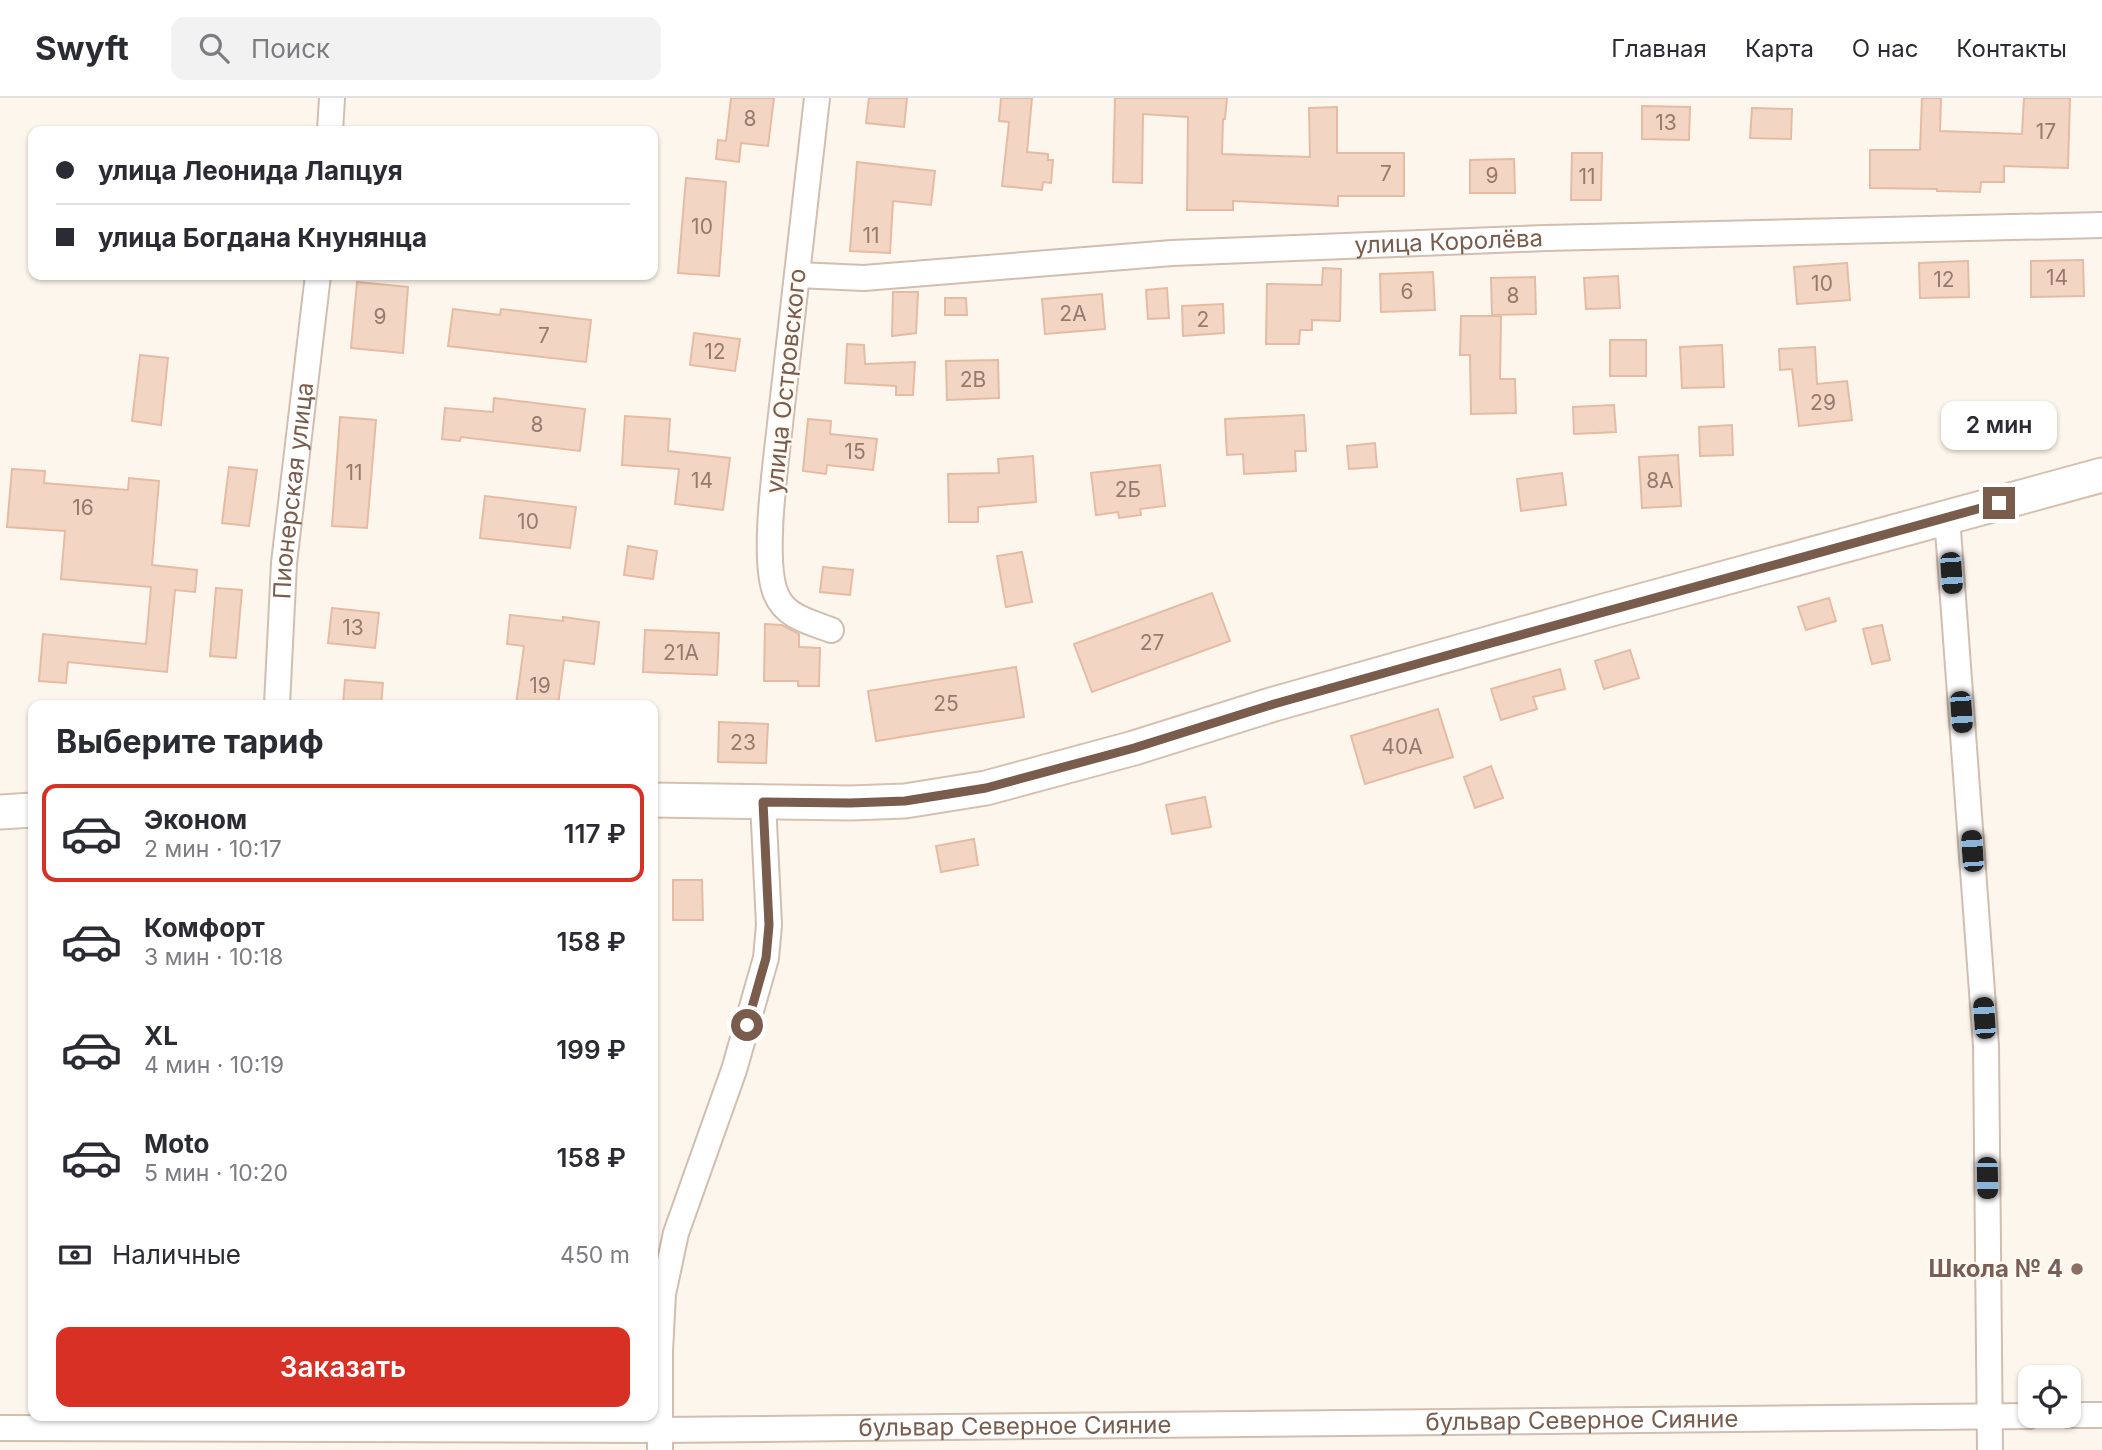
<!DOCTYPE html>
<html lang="ru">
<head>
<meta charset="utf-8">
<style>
  :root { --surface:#fff; --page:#f2f2f3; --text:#2b2b33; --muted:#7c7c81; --line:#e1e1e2; --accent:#d93025 }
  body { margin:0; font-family:Inter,sans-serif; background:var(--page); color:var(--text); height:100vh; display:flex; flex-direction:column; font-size:26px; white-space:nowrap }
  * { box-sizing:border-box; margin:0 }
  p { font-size:23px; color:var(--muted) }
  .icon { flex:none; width:38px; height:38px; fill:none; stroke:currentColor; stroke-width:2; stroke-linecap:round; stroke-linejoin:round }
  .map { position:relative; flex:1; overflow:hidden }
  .details { position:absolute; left:28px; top:602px; width:630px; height:721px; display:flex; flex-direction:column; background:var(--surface); border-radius:14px; box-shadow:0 2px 5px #0004 }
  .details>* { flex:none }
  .hud { position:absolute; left:28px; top:28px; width:630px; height:154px; border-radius:14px; box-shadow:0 2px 5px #0004; display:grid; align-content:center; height:154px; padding:0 28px; background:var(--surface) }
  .fabs { position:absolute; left:2018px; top:1267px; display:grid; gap:14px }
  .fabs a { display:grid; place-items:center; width:63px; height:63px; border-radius:14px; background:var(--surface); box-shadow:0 2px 5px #0004; font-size:35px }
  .end { position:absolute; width:32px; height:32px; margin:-16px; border:9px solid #7a5c4d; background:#fff; box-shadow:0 0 0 4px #fff }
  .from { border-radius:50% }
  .bubble { position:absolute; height:49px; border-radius:14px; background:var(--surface); box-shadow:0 2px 5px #0004; font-size:23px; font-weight:600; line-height:49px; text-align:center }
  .car { position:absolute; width:21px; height:42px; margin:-21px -10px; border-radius:9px; box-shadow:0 0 5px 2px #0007; background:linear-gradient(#222 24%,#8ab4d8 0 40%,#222 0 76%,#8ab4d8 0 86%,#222 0) }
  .hud b { display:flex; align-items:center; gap:24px; height:66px; font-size:26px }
  .hud b+b { border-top:2px solid var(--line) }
  .hud i { width:18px; height:18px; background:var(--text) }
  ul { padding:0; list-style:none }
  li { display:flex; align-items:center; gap:21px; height:98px; margin:0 14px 10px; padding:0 14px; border:4px solid transparent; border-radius:14px }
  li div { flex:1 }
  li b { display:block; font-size:26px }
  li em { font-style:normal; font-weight:600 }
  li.current { border-color:var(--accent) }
  li>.icon { width:63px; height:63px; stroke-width:1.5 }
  h2 { padding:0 28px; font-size:32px; line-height:84px }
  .pay { display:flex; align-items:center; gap:18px; height:77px; padding:0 28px; font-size:26px }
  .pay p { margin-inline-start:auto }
  .button { display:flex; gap:14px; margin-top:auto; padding:14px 28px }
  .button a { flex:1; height:80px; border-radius:14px; background:var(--accent); color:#fff; font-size:28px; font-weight:600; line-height:80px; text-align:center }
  header { display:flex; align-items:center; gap:42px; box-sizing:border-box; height:98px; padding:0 35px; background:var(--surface); border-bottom:2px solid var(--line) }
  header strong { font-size:33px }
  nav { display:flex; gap:38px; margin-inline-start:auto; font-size:24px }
  .search { width:490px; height:63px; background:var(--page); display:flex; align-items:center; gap:18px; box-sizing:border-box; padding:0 24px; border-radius:14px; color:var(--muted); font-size:26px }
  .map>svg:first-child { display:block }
  .building { fill:#f3d5c3; stroke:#e6bba3; stroke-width:2 }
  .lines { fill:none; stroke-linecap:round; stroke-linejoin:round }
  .minor-casing { stroke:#d1beb0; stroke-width:28 }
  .secondary-casing { stroke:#d6c0b0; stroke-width:37 }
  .minor { stroke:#fff; stroke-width:24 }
  .secondary { stroke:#fff; stroke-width:33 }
  .route { stroke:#7a5c4d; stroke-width:9 }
  .education-dot { fill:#8d6e63; stroke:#fffaf3; stroke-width:2.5 }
  .labels { text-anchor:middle; stroke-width:5; stroke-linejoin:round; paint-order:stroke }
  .number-label { font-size:21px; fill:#987a6a }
  .street-label { font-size:24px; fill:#7a5c4d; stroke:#fffaf3 }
  .education-label { font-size:24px; font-weight:bold; fill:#785e54; stroke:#fffaf3; text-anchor:end }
</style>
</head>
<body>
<header>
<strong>Swyft</strong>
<div class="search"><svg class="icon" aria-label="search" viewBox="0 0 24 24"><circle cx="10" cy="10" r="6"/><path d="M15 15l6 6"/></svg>Поиск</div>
<nav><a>Главная</a><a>Карта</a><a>О нас</a><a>Контакты</a></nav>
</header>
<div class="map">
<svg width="2102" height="1352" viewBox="0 0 2102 1352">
  <rect width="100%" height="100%" fill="#fdf6ec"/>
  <path class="building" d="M731,0H774L768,48L741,45L739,64L716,61L718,42L726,43Z
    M869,0H907L904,29L866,25Z
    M1001,0H1032L1027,54L1048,56V62H1053L1051,85L1043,84L1042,92L1002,88L1009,24L999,23Z
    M1115,0H1227L1225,21H1223L1222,56L1310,59L1309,10L1337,9V55H1404V98H1338V108L1233,103V112H1187L1188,19L1143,16L1142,85L1113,84Z
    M1922,0H1941L1940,33L2022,36L2024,0H2070L2068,70L2004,68V84H1981L1980,94L1937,93V91L1870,90V52H1920Z
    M1642,8L1690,9L1689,42L1642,41Z
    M1752,10L1792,11L1791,41L1750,40Z
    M1572,55H1602L1601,102H1571Z
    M1514,61L1515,95H1470V62Z
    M857,64L935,73L931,107L893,103L890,155L850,153Z
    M686,80L726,84L719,178L678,175Z
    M2083,162L2084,198L2031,199V163Z
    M1968,163L1969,199L1920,200L1919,165Z
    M1847,165L1850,202L1797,206L1794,169Z
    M1323,170L1341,171L1340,223L1312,222V232H1300L1299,246H1266L1267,186L1322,187Z
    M1433,174L1435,212L1381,214L1380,176Z
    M1618,178L1620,210L1586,211L1584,180Z
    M1535,179L1536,216L1492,217L1491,180Z
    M357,184L408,189L403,255L351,250Z
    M1167,190L1169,220L1148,221L1146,192Z
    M893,194H918L916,235L892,238Z
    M1102,196L1105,231L1045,236L1042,201Z
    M945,200H966L967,217H945Z
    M1223,206L1224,235L1183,238L1182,208Z
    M453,211L500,217L501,211L591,222L586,264L448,248Z
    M1461,218H1501L1500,281H1515L1516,315L1471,316L1470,257H1460Z
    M694,235L740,241L735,273L690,267Z
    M1610,242H1646V278H1610Z
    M847,246L864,247L865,266L915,264L913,297H896V288L845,285Z
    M1722,247L1724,289L1682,290L1680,249Z
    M1815,249L1817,286L1847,283L1852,322L1799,328L1792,271L1780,272L1779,251Z
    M140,257L168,260L161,327L132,323Z
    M998,262L999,300L947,302L946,263Z
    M494,300L585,311L580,353L461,339L460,343L442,341L445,310L493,314Z
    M1614,307L1616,334L1574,336L1573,309Z
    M1304,317L1306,353H1295L1296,373L1244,376L1243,356L1227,357L1225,321Z
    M625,318L670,321L668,353L730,360L723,412L675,406L679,371L622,367Z
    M340,319L376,322L367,430L332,428Z
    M808,321L831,323L830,336L877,341L873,372L827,367L826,376L803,373Z
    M1732,327L1733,357L1700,358L1699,329Z
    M1375,345L1377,369L1349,371L1347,348Z
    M1678,357L1681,408L1642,410L1639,359Z
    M1033,358L1036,404L978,409V424H949L948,376L999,375L998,361Z
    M1160,367L1165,408L1140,411L1141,417L1119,420L1118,414L1096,417L1091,375Z
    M229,369L257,372L249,428L222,425Z
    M12,371L45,373L44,385L128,392L129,380L159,383L152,467L197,472L195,494L175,492L167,574L68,564L66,585L39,583L43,536L146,546L151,489L61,481L65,433L7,429Z
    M1562,375L1566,407L1521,413L1517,381Z
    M485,398L576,409L570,450L480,440Z
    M628,448L657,453L653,481L624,477Z
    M1022,454L1032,504L1006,509L997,458Z
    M823,469L853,472L850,497L820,494Z
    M216,490L242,492L236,560L210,558Z
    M1212,495L1230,543L1092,594L1074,546Z
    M1829,500L1836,523L1806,532L1798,509Z
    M332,510L379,515L375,550L328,545Z
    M510,517L563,523V519L599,524L594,566L564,562L558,607H516L524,548L507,546Z
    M765,526L782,527L799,536V549L820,550L819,588H798V583H764Z
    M1882,527L1890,562L1872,566L1863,531Z
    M645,532L719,535L717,577L643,574Z
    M1630,552L1639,580L1604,591L1595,563Z
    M1016,569L1024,619L876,643L868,593Z
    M1560,571L1565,591L1533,599L1537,611L1501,622L1491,591Z
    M345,582L383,585L381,607H343Z
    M1438,611L1453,659L1365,686L1351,638Z
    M719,624L768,626L766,665L718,664Z
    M1491,668L1503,700L1475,710L1464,679Z
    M1205,699L1211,729L1172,736L1166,707Z
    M974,741L978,767L941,774L936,748Z
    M673,782H702L703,822H673Z"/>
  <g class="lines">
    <g class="minor-casing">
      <g id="minor">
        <path d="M817,0C805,106 793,211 781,317C777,358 761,461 776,496C785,519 810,524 831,532"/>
        <path d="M330,33L332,0"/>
        <path id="s1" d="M797,177L864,180L1172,155L1546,140L2102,127"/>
        <path d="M1947,419L1986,948L1990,1352"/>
        <path id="s2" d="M277,607L284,465L318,177"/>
        <path d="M2068,1317H2102"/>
        <path id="s3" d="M0,1330L660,1332L2030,1318"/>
        <path d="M660,1352V1253L663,1196L676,1135L734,972L766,860L769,827L763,704"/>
      </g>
    </g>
    <g class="secondary-casing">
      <path id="secondary" d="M653,702L850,705L905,703L986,690L1134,650L1274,606L1604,513L2102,377
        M0,714L33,712"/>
    </g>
    <use href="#minor" class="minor"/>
    <use href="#secondary" class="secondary"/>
  </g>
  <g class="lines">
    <path class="route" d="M747,927L766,860L769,827L763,704L850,705L905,703L986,690L1134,650L1274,606L1477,549L1999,405"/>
  </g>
  <circle class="education-dot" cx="2077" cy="1171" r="7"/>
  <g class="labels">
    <g class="number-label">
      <text x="750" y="28">8</text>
      <text x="1666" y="32">13</text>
      <text x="2046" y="41">17</text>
      <text x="1386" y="83">7</text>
      <text x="1492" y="85">9</text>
      <text x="1587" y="86">11</text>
      <text x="702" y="136">10</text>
      <text x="871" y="145">11</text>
      <text x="2057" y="187">14</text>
      <text x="1944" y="189">12</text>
      <text x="1822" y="193">10</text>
      <text x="1407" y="201">6</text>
      <text x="1513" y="205">8</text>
      <text x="1073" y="223">2А</text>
      <text x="380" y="226">9</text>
      <text x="1203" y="229">2</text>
      <text x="544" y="245">7</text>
      <text x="715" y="261">12</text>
      <text x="973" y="289">2В</text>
      <text x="1823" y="312">29</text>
      <text x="537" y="334">8</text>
      <text x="855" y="361">15</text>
      <text x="354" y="382">11</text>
      <text x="702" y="390">14</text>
      <text x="1660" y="390">8А</text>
      <text x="1128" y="399">2Б</text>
      <text x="83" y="417">16</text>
      <text x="528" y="431">10</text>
      <text x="353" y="537">13</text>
      <text x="1152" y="552">27</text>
      <text x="681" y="562">21А</text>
      <text x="540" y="595">19</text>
      <text x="946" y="613">25</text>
      <text x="743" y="652">23</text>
      <text x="1402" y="656">40А</text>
    </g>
    <g class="street-label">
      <text dy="8" stroke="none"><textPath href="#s1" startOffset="653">улица Королёва</textPath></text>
      <text transform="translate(786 283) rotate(-84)" y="8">улица Островского</text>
      <text dy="8" stroke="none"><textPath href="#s2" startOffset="215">Пионерская улица</textPath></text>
      <text dy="8" stroke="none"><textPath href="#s3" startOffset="1582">бульвар Северное Сияние</textPath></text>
      <text dy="8" stroke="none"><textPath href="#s3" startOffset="1015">бульвар Северное Сияние</textPath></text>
    </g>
    <g class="education-label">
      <text x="2063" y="1179">Школа № 4</text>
    </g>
  </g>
</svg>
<div class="fabs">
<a><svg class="icon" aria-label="locate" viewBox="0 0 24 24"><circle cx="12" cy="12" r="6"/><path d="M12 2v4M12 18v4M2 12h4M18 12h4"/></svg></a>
</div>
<i class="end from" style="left:747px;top:927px"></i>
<i class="end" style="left:1999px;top:405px"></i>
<div class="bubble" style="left:1941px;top:303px;width:116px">2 мин</div>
<i class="car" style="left:1951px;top:475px;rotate:176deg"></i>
<i class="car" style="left:1961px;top:614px;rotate:176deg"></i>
<i class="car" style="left:1972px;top:753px;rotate:356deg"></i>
<i class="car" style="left:1984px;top:920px;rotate:356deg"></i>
<i class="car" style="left:1987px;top:1080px;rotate:179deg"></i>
<div class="hud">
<b><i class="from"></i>улица Леонида Лапцуя</b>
<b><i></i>улица Богдана Кнунянца</b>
</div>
<section class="details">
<h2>Выберите тариф</h2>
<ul>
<li class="current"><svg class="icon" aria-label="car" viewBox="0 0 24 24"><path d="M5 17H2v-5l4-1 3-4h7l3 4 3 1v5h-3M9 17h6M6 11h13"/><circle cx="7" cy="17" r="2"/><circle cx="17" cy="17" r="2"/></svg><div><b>Эконом</b><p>2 мин · 10:17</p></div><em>117 ₽</em></li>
<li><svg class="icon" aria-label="car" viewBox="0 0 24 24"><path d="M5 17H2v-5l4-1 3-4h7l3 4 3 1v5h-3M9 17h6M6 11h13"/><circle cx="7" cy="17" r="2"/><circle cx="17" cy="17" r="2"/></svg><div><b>Комфорт</b><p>3 мин · 10:18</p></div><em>158 ₽</em></li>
<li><svg class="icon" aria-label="car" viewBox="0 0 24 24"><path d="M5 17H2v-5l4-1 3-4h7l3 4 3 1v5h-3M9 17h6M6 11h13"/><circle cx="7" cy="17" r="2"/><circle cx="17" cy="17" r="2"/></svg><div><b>XL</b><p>4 мин · 10:19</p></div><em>199 ₽</em></li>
<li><svg class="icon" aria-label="car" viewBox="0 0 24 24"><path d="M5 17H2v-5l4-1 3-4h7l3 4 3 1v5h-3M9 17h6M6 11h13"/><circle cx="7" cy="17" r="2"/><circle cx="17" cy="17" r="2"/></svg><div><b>Moto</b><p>5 мин · 10:20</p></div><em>158 ₽</em></li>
</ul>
<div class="pay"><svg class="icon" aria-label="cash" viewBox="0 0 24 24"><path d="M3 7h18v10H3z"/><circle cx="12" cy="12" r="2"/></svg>Наличные<p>450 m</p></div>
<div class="button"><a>Заказать</a></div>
</section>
</div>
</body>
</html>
